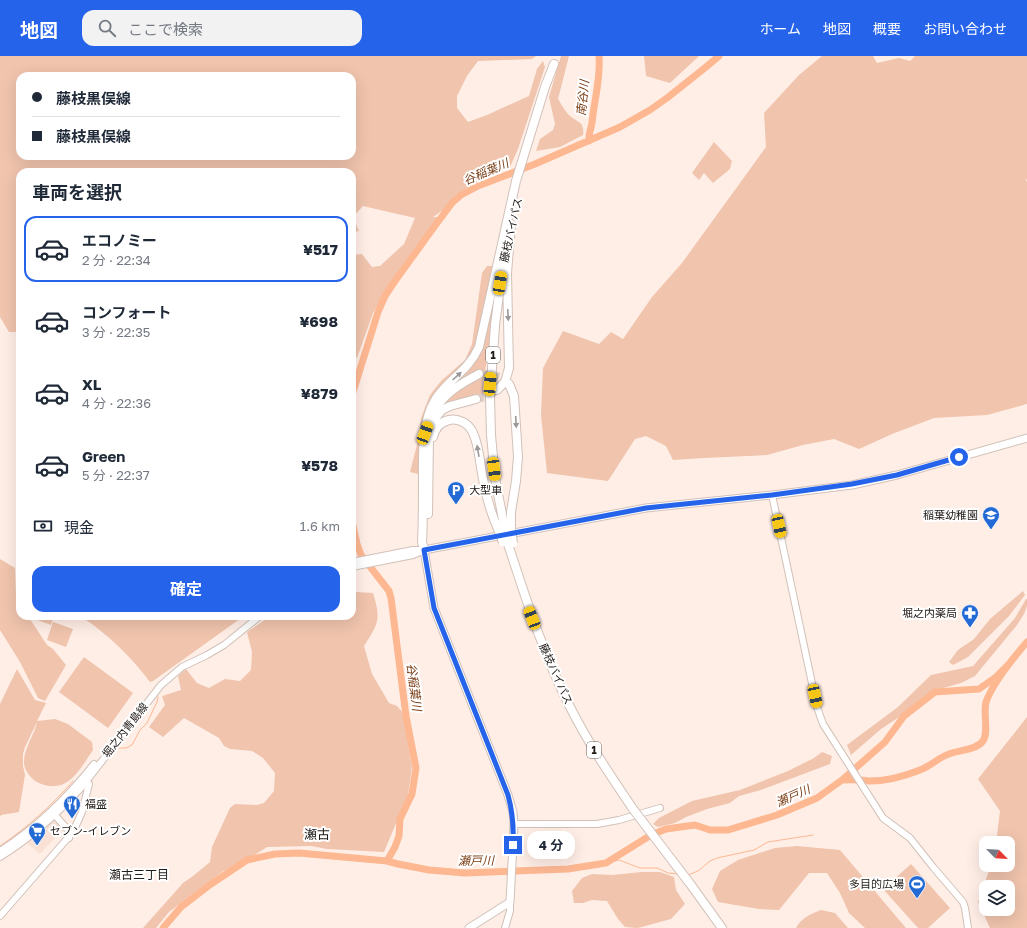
<!DOCTYPE html>
<html lang="ja">
<head>
<meta charset="utf-8">
<style>
  :root { --surface:#fff; --page:#f2f2f3; --text:#1f2937; --muted:#747a83; --line:#e0e1e3; --accent:#2563eb }
  body { margin:0; font-family:"Golos Text","Noto Sans JP",sans-serif; background:var(--page); color:var(--text); height:100vh; display:flex; flex-direction:column; font-size:15px; white-space:nowrap }
  * { box-sizing:border-box; margin:0 }
  p { font-size:13px; color:var(--muted) }
  .icon { flex:none; width:22px; height:22px; fill:none; stroke:currentColor; stroke-width:2; stroke-linecap:round; stroke-linejoin:round }
  .map { position:relative; flex:1; overflow:hidden }
  .details { position:absolute; left:16px; top:112px; width:340px; height:452px; display:flex; flex-direction:column; background:var(--surface); border-radius:12px; box-shadow:0 4px 16px #0002 }
  .details>* { flex:none }
  .hud { position:absolute; left:16px; top:16px; width:340px; height:88px; border-radius:12px; box-shadow:0 4px 16px #0002; display:grid; align-content:center; height:88px; padding:0 16px; background:var(--surface) }
  .needle { width:26px; rotate:114deg }
  .tools { position:absolute; left:979px; top:780px; display:grid; gap:8px }
  .tools a { display:grid; place-items:center; width:36px; height:36px; border-radius:8px; background:var(--surface); box-shadow:0 4px 16px #0002; font-size:20px }
  .end { position:absolute; width:18px; height:18px; margin:-9px; border:5px solid #2563eb; background:#fff; box-shadow:0 0 0 2px #fff }
  .from { border-radius:50% }
  .bubble { position:absolute; height:28px; border-radius:12px; background:var(--surface); box-shadow:0 4px 16px #0002; font-size:13px; font-weight:700; line-height:28px; text-align:center }
  .car { position:absolute; width:12px; height:24px; margin:-12px -6px; border-radius:5px; box-shadow:0 0 3px 1px #0007; background:linear-gradient(#f5c518 24%,#345 0 40%,#f5c518 0 76%,#345 0 86%,#f5c518 0) }
  .hud b { display:flex; align-items:center; gap:14px; height:38px; font-size:15px }
  .hud b+b { border-top:1px solid var(--line) }
  .hud i { width:10px; height:10px; background:var(--text) }
  ul { padding:0; list-style:none }
  li { display:flex; align-items:center; gap:12px; height:66px; margin:0 8px 6px; padding:0 8px; border:2px solid transparent; border-radius:12px }
  li div { flex:1 }
  li b { display:block; font-size:15px }
  li em { font-style:normal; font-weight:700 }
  li.selected { border-color:var(--accent) }
  li>.icon { width:36px; height:36px; stroke-width:1.5 }
  h2 { padding:0 16px; font-size:18px; line-height:48px }
  .pay { display:flex; align-items:center; gap:10px; height:44px; padding:0 16px; font-size:15px }
  .pay p { margin-inline-start:auto }
  .action { display:flex; gap:8px; margin-top:auto; padding:8px 16px }
  .action a { flex:1; height:46px; border-radius:12px; background:var(--accent); color:#fff; font-size:16px; font-weight:700; line-height:46px; text-align:center }
  header { display:flex; align-items:center; gap:24px; box-sizing:border-box; height:56px; padding:0 20px; background:var(--accent); color:#fff }
  header strong { font-size:19px }
  nav { display:flex; gap:22px; margin-inline-start:auto; font-size:14px }
  .search { width:280px; height:36px; background:var(--page); display:flex; align-items:center; gap:10px; box-sizing:border-box; padding:0 14px; border-radius:12px; color:var(--muted); font-size:15px }
  .map>svg:first-child { display:block }
  .built { fill:#f9e1d5 }
  .green { fill:#f0c4ad; fill-rule:evenodd }
  .lines { fill:none; stroke-linecap:round; stroke-linejoin:round }
  .stream { stroke:#fdb892; stroke-width:1 }
  .river { stroke:#fdb892; stroke-width:7 }
  .highway-tunnel { stroke:#decec7; stroke-width:8; stroke-dasharray:8 4; stroke-linecap:butt }
  .secondary-casing { stroke:#d1c1b9; stroke-width:8 }
  .primary-casing { stroke:#d1c1b9; stroke-width:9 }
  .highway-casing { stroke:#d1c1b9; stroke-width:10 }
  .secondary { stroke:#fff; stroke-width:6 }
  .primary { stroke:#fff; stroke-width:7 }
  .highway { stroke:#fff; stroke-width:8 }
  .highway-bridge-casing { stroke:#d1c1b9; stroke-width:10; stroke-linecap:butt }
  .highway-bridge { stroke:#fff; stroke-width:8 }
  .oneway { fill:#9b9897 }
  .route { stroke:#2563eb; stroke-width:5 }
  .labels { text-anchor:middle; stroke-width:4; stroke-linejoin:round; paint-order:stroke }
  .shield { fill:#fff; stroke:#645f5d; stroke-width:1 }
  .shield-label { font-size:10px; font-weight:bold; fill:#211b18 }
  .street-label { font-size:11px; fill:#211b18; stroke:#fff }
  .poi-label { font-size:11px; fill:#211b18; stroke:#fff; text-anchor:start }
  .water-label { font-size:12px; font-style:italic; fill:#793c14; stroke:#fff }
  .neighbourhood-label { font-size:12px; fill:#211b18; stroke:#fff }
  .quarter-label { font-size:13px; fill:#211b18; stroke:#fff }
</style>
</head>
<body>
<header>
<strong>地図</strong>
<div class="search"><svg class="icon" aria-label="search" viewBox="0 0 24 24"><circle cx="10" cy="10" r="6"/><path d="M15 15l6 6"/></svg>ここで検索</div>
<nav><a>ホーム</a><a>地図</a><a>概要</a><a>お問い合わせ</a></nav>
</header>
<div class="map">
<svg width="1027" height="872" viewBox="0 0 1027 872">
  <rect width="100%" height="100%" fill="#ffeee6"/>
  <path class="built" d="M53,765L56,766L63,773L40,798L27,787Z"/>
  <path class="green" d="M0,0H536L532,3L478,5L467,20L457,40V52L468,66L487,59L529,40L537,13L543,5L545,11L518,93L510,111L475,127L457,138L443,154L433,161H438L392,225L373,257L357,302L352,296V199L362,198L372,211L380,210L404,188L415,162L363,150L353,161L359,175L352,177V116H20V276H9L0,261ZM20,20H352V100H20Z
    M561,0H569L558,43C561,48 564,53 567,57C576,67 585,64 583,79L560,91L536,95L540,83L553,74L555,68L549,41Z
    M644,0H699L670,27L646,20Z
    M822,0H873L877,7L899,2L910,5L915,0H1027V124L1025,123L1027,126V348L987,359L934,362L892,378L859,393L834,383L803,389L767,399L704,402L673,404L666,390L646,380L635,383L608,425L547,417L541,359L543,312L563,275L599,288L611,276L623,283L652,241L682,207L766,91L764,57L799,19Z
    M714,86L732,105L730,113L713,127L704,117L699,124L692,117Z
    M487,210H493L477,293L443,331L420,454L418,418L410,416L419,381L421,362L430,339L441,325L465,304L472,288L482,217Z
    M498,219L489,295L483,324V339L458,345L443,352L441,348L479,317L439,340L472,308Z
    M0,503L15,512L16,540L20,532V542L16,541L20,560H28L47,589L53,593L66,609L45,645L38,642L20,606L0,574Z
    M1023,535L1025,539L1009,560L968,601L953,609L949,606L958,594L974,583L990,563Z
    M357,536L373,537C381,563 379,567 364,590L372,618L389,647L397,650L403,657L412,711L408,739L384,796L327,793L311,790L267,791L247,804L223,815L169,856L156,872H143L183,827L193,820L210,806L212,791L230,752L235,748L257,749L264,747L274,735L275,717L263,702L252,695L230,693L224,690L219,682L184,662L163,681L149,671L165,649L162,640L181,634L178,620L186,613L197,627L209,632L225,623L240,625L251,614L252,596L247,576L271,560H352V537Z
    M1026,543H1027V550L1024,558L1017,569L975,620L961,627L932,635L904,658L881,673L851,699L847,689L898,651L931,619L973,610L1015,562Z
    M33,560H54L51,569L32,562Z
    M83,560H244L153,625L150,626C131,601 109,579 83,562Z
    M53,566L73,573L66,591L47,584Z
    M84,601L133,637L108,672L59,636Z
    M17,613L35,644L46,647L37,665L55,663L68,668L92,686L93,694C79,714 68,739 39,727C34,725 27,718 25,712C20,697 35,679 37,666L25,691L23,698V710L25,719L19,756L1,759L0,761V648Z
    M1027,661V872H990L978,846L991,809H1008V787H996L1000,755L978,723ZM986,831H1008V853H986Z
    M822,696L832,700L830,708L761,734L739,740L730,747L707,753L686,761L675,767L658,771L653,768L659,762L692,745L740,734L788,715L814,702Z
    M797,790L840,794L906,872H865L849,857L840,837L827,817H809L779,854L759,853L718,846L712,833L720,815L738,804L775,792Z
    M911,808L950,852L928,872H918L883,833Z
    M642,816H660L674,821L676,834L685,848L671,863L638,872L625,871L618,863L607,845L592,844L583,847H574L572,835L582,822L592,818L612,819Z
    M821,854L835,857L848,872H796C801,862 811,858 821,854Z"/>
  <g class="lines">
    <path class="stream" d="M117,692H126L132,689L140,674L147,667L157,646L158,641
      M0,790C28,771 51,750 73,725
      M606,807L619,804L640,812H657L668,817L679,818
      M688,819L698,815L710,805L717,802L754,794L768,786L813,779"/>
    <path class="river" d="M589,85C588,79 591,73 592,67C594,45 601,22 599,0
      M352,339L378,256L385,240L395,225L437,167L452,147L461,139L478,130L535,108L620,71L650,54L667,42L706,11L719,0
      M352,465L357,488L361,499L389,535L391,542L406,660L416,712L412,738L400,763L399,780L395,791L387,805
      M843,724C852,723 860,724 870,725C886,725 905,720 920,714C931,710 939,701 949,698C959,694 977,694 983,685C989,676 983,657 986,646C993,626 1014,601 1027,586
      M163,872L181,851L211,828L247,804L275,798L299,797L387,805L398,808L429,814L465,817L568,813L606,807L651,779L666,773L695,769L710,774H728L777,759L817,742L842,724L885,686L904,660L935,636L979,633L996,621L1008,609"/>
    <path class="highway-tunnel" d="M479,318C492,318 500,319 509,328
      M476,343L486,341L495,336"/>
    <g class="secondary-casing">
      <path id="secondary" d="M772,439L817,651L823,668L883,762L910,782L933,811L963,846L965,852L968,872
        M352,506L413,494H421
        M352,511L413,499L424,494
        M52,756L69,775V782
        M514,768H597L619,764L660,752
        M0,795C36,772 67,742 94,708
        M0,801C31,782 57,758 81,732L161,629L182,611L207,599L224,589L260,560
        M0,860L73,776L82,756L89,728
        M505,872L510,855V846"/>
    </g>
    <g class="primary-casing">
      <path id="primary" d="M469,872L510,846L514,768L513,756L508,739L434,552L424,494L646,452L772,439L852,429L897,419L1027,382"/>
    </g>
    <g class="highway-casing">
      <path id="highway" d="M504,200L495,269L490,341L491,379L495,422L505,474
        M509,328L514,340L518,401L516,425L511,456V474
        M497,334L505,326L509,312L507,217L511,168
        M433,357C443,338 460,328 479,318
        M433,381C435,372 440,366 449,364C458,362 468,367 472,375C479,387 480,409 483,423C486,441 491,457 498,473
        M428,458L429,381L433,367L437,360L442,354L450,350L476,343
        M508,488C526,543 543,597 569,649C587,685 610,719 633,753
        M424,494L422,486C423,467 423,447 423,428C423,402 421,367 435,344C448,323 468,316 479,291L516,125L545,31L554,8
        M691,829L722,872"/>
    </g>
    <use href="#secondary" class="secondary"/>
    <use href="#primary" class="primary"/>
    <use href="#highway" class="highway"/>
    <g class="highway-bridge-casing">
      <path id="highway-bridge" d="M498,473L503,486
        M505,474L508,488
        M511,474L513,487
        M633,753L691,829"/>
    </g>
    <use href="#highway-bridge" class="highway-bridge"/>
  </g>
  <defs><path id="oneway-solid" d="M-6-.8H1V-3.2L6.5 0L1 3.2V.8H-6Z"/></defs>
  <g class="oneway">
    <use href="#oneway-solid" transform="translate(508 259) rotate(87)"/>
    <use href="#oneway-solid" transform="translate(457 320) rotate(-42)"/>
    <use href="#oneway-solid" transform="translate(516 366) rotate(87)"/>
    <use href="#oneway-solid" transform="translate(478 395) rotate(-100)"/>
  </g>
  <g class="lines">
    <path class="route" d="M513,789C514,770 513,757 508,739L434,552L424,494L646,452L772,439L852,428L897,419L959,401"/>
  </g>
  <defs>
    <g id="parking-pin" transform="scale(0.9)"><path d="M0 17L-7.5 6A9.5 9.5 0 1 1 7.5 6Z" fill="#246ad5" stroke="#fff"/><path d="M-3.5-5.5H1a3.5 3.5 0 0 1 0 7H-1V5.5H-3.5ZM-1-3.4V-.6H.8a1.4 1.4 0 0 0 0-2.8Z" fill="#fff"/></g>
    <g id="school-pin" transform="scale(0.9)"><path d="M0 17L-7.5 6A9.5 9.5 0 1 1 7.5 6Z" fill="#246ad5" stroke="#fff"/><path d="M0-5L7-2L0 1L-7-2ZM-4 1L0 2.5L4 1V4Q0 6-4 4Z" fill="#fff"/></g>
    <g id="pharmacy-pin" transform="scale(0.9)"><path d="M0 17L-7.5 6A9.5 9.5 0 1 1 7.5 6Z" fill="#246ad5" stroke="#fff"/><path d="M-2-6h4v4h4v4h-4v4h-4v-4h-4v-4h4Z" fill="#fff"/></g>
    <g id="restaurant-pin" transform="scale(0.9)"><path d="M0 17L-7.5 6A9.5 9.5 0 1 1 7.5 6Z" fill="#246ad5" stroke="#fff"/><path d="M-5-6h1v4h1v-4h1v4h1v-4h1v5L-1.5 .5V6h-2V.5L-5-1ZM5-6V6H3V1.5H1.5Q1.5-4 5-6Z" fill="#fff"/></g>
    <g id="supermarket-pin" transform="scale(0.9)"><path d="M0 17L-7.5 6A9.5 9.5 0 1 1 7.5 6Z" fill="#246ad5" stroke="#fff"/><path d="M-6-5.5h2.5l.6 2H6L4.5 2H-2.5L-4.4-4H-6ZM-1.5 3.2a1.3 1.3 0 1 0 .1 0ZM3 3.2a1.3 1.3 0 1 0 .1 0Z" fill="#fff"/></g>
    <g id="stadium-pin" transform="scale(0.9)"><path d="M0 17L-7.5 6A9.5 9.5 0 1 1 7.5 6Z" fill="#246ad5" stroke="#fff"/><path d="M0-5a6.5 5 0 1 0 0 10a6.5 5 0 1 0 0-10ZM-3.5-1.8h7v3.6h-7Z" fill="#fff"/></g>
  </defs>
  <g fill-rule="evenodd">
    <use href="#parking-pin" x="456" y="434"/>
    <use href="#school-pin" x="991" y="459"/>
    <use href="#pharmacy-pin" x="970" y="557"/>
    <use href="#restaurant-pin" x="72" y="748"/>
    <use href="#supermarket-pin" x="37" y="775"/>
    <use href="#stadium-pin" x="917" y="828"/>
  </g>
  <g class="labels">
    <g class="shield">
      <rect x="486" y="291" width="14" height="16" rx="3"/>
      <rect x="587" y="686" width="14" height="16" rx="3"/>
    </g>
    <g class="shield-label">
      <text x="493" y="303">1</text>
      <text x="594" y="698">1</text>
    </g>
    <g class="street-label">
      <text transform="translate(511 174) rotate(-77)" y="4">藤枝バイパス</text>
      <text transform="translate(556 618) rotate(66)" y="4">藤枝バイパス</text>
      <text transform="translate(125 674) rotate(-52)" y="4">堀之内青島線</text>
    </g>
    <g class="poi-label">
      <text x="469" y="438">大型車</text>
      <text x="978" y="463" text-anchor="end">稲葉幼稚園</text>
      <text x="957" y="561" text-anchor="end">堀之内薬局</text>
      <text x="85" y="752">福盛</text>
      <text x="50" y="779">セブン-イレブン</text>
      <text x="904" y="832" text-anchor="end">多目的広場</text>
    </g>
    <g class="water-label">
      <text transform="translate(583 42) rotate(-84)" y="4">南谷川</text>
      <text transform="translate(486 116) rotate(-23)" y="4">谷稲葉川</text>
      <text transform="translate(414 631) rotate(83)" y="4">谷稲葉川</text>
      <text transform="translate(793 740) rotate(-24)" y="4">瀬戸川</text>
      <text transform="translate(476 805) rotate(-1)" y="4">瀬戸川</text>
    </g>
    <g class="neighbourhood-label">
      <text x="139" y="823">瀬古三丁目</text>
    </g>
    <g class="quarter-label">
      <text x="317" y="783">瀬古</text>
    </g>
  </g>
</svg>
<div class="tools">
<a><svg class="needle" viewBox="-14 -14 28 28"><path d="M0-13l5 13h-10z" fill="#e53935"/><path d="M0 13l5-13h-10z" fill="#747a83"/></svg></a>
<a><svg class="icon" aria-label="layers" viewBox="0 0 24 24"><path d="M12 4l9 5-9 5-9-5zM3 14l9 5 9-5"/></svg></a>
</div>
<i class="end from" style="left:959px;top:401px"></i>
<i class="end" style="left:513px;top:789px"></i>
<div class="bubble" style="left:527px;top:775px;width:48px">4 分</div>
<i class="car" style="left:500px;top:227px;rotate:9deg"></i>
<i class="car" style="left:490px;top:328px;rotate:4deg"></i>
<i class="car" style="left:425px;top:377px;rotate:20deg"></i>
<i class="car" style="left:494px;top:413px;rotate:173deg"></i>
<i class="car" style="left:779px;top:470px;rotate:168deg"></i>
<i class="car" style="left:532px;top:562px;rotate:339deg"></i>
<i class="car" style="left:815px;top:640px;rotate:168deg"></i>
<div class="hud">
<b><i class="from"></i>藤枝黒俣線</b>
<b><i></i>藤枝黒俣線</b>
</div>
<section class="details">
<h2>車両を選択</h2>
<ul>
<li class="selected"><svg class="icon" aria-label="car" viewBox="0 0 24 24"><path d="M5 17H2v-5l4-1 3-4h7l3 4 3 1v5h-3M9 17h6M6 11h13"/><circle cx="7" cy="17" r="2"/><circle cx="17" cy="17" r="2"/></svg><div><b>エコノミー</b><p>2 分 · 22:34</p></div><em>¥517</em></li>
<li><svg class="icon" aria-label="car" viewBox="0 0 24 24"><path d="M5 17H2v-5l4-1 3-4h7l3 4 3 1v5h-3M9 17h6M6 11h13"/><circle cx="7" cy="17" r="2"/><circle cx="17" cy="17" r="2"/></svg><div><b>コンフォート</b><p>3 分 · 22:35</p></div><em>¥698</em></li>
<li><svg class="icon" aria-label="car" viewBox="0 0 24 24"><path d="M5 17H2v-5l4-1 3-4h7l3 4 3 1v5h-3M9 17h6M6 11h13"/><circle cx="7" cy="17" r="2"/><circle cx="17" cy="17" r="2"/></svg><div><b>XL</b><p>4 分 · 22:36</p></div><em>¥879</em></li>
<li><svg class="icon" aria-label="car" viewBox="0 0 24 24"><path d="M5 17H2v-5l4-1 3-4h7l3 4 3 1v5h-3M9 17h6M6 11h13"/><circle cx="7" cy="17" r="2"/><circle cx="17" cy="17" r="2"/></svg><div><b>Green</b><p>5 分 · 22:37</p></div><em>¥578</em></li>
</ul>
<div class="pay"><svg class="icon" aria-label="cash" viewBox="0 0 24 24"><path d="M3 7h18v10H3z"/><circle cx="12" cy="12" r="2"/></svg>現金<p>1.6 km</p></div>
<div class="action"><a>確定</a></div>
</section>
</div>
</body>
</html>
